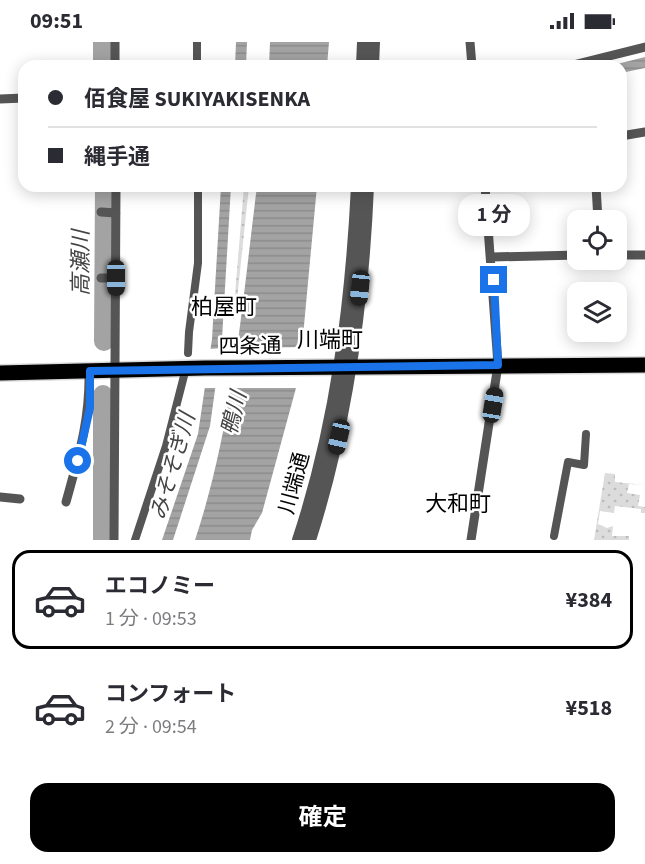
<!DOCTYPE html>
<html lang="ja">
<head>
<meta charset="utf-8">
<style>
  :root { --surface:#fff; --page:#f2f2f3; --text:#2b2b33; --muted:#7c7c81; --line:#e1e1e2; --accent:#000 }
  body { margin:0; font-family:"Source Sans 3","Noto Sans JP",sans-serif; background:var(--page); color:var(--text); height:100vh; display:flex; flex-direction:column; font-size:22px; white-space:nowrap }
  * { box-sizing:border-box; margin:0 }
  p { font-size:20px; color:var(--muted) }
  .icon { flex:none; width:33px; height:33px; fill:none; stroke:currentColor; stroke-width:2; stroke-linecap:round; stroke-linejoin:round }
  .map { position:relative; height:498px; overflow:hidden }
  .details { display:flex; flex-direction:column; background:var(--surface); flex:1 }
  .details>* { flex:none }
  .hud { position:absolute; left:18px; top:18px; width:609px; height:132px; border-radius:18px; box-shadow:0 3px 15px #0003; display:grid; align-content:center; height:132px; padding:0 30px; background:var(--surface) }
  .fabs { position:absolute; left:567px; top:168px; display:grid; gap:12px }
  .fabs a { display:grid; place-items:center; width:60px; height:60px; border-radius:12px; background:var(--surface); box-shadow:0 3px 15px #0003; font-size:30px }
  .end { position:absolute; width:27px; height:27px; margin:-14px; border:8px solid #1a73e8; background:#fff; box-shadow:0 0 0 3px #fff }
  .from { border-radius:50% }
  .bubble { position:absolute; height:42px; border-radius:18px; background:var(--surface); box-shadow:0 3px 15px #0003; font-size:20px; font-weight:700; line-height:42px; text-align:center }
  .car { position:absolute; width:18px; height:36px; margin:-18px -9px; border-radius:8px; box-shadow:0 0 4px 2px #0007; background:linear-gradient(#222 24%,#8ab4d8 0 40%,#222 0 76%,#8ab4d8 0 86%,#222 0) }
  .hud b { display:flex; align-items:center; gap:21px; height:57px; font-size:22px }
  .hud b+b { border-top:2px solid var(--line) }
  .hud i { width:15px; height:15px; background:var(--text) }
  ul { padding:10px 0 0; list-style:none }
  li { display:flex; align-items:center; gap:18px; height:99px; margin:0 12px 9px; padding:0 18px; border:3px solid transparent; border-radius:18px }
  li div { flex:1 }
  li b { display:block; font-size:22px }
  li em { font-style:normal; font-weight:700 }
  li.selected { border-color:var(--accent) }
  li>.icon { width:54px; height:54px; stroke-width:1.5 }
  .primary-button { display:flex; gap:12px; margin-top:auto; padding:12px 30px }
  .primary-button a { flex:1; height:69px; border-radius:18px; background:var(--accent); color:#fff; font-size:24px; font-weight:700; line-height:69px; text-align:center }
  .status { display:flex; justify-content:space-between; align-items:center; height:42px; padding:0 30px; background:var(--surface); direction:ltr }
  .status svg { height:16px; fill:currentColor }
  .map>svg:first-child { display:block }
  .grass { fill:url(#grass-dots) }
  .water { fill:url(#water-rules) }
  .pier { fill:#fff }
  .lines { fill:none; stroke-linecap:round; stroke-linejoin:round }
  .river { stroke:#a3a3a3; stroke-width:20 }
  .primary-casing { stroke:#dbdbdb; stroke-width:18 }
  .pedestrian { stroke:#555; stroke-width:8 }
  .minor { stroke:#555; stroke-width:9 }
  .tertiary { stroke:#555; stroke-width:12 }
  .primary { stroke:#000; stroke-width:15 }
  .route { stroke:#1a73e8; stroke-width:8 }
  .labels { text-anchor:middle; stroke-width:5; stroke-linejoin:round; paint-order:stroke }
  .street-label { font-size:21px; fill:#000; stroke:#fff }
  .water-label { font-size:22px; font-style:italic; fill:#444; stroke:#fff }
  .neighbourhood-label { font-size:22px; fill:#000; stroke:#fff }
</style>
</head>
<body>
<div class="status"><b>09:51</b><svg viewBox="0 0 49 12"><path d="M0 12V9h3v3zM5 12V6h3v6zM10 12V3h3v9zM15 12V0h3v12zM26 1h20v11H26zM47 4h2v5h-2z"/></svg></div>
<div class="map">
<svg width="645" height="498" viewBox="0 0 645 498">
  <defs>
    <pattern id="grass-dots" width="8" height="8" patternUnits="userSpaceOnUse" patternTransform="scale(1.5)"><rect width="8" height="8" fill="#dcdcdc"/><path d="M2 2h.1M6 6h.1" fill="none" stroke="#bbb" stroke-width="1.8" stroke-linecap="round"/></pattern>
    <pattern id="water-rules" width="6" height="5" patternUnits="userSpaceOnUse" patternTransform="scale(1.5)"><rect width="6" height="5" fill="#a3a3a3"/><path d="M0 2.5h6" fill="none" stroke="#8b8b8b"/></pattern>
  </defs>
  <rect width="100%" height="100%" fill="#fff"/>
  <path class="grass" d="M244,144H249L235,277H233Z
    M605,431L615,432V440L645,443L629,442L627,451L640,453L638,464L645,465V471H641V467L615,464L614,471L600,469L598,482L607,486L613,484L612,494H629V498H594Z"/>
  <path class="water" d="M236,0H247L246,24H235Z
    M270,0H329L327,24H269Z
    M645,15V26L621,31V24H609Z
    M221,144H231L222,297L210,384L173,498H162L198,392L212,297Z
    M257,144H317L302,305L296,346L262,471L252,488L250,498H195C233,384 242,262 257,144Z"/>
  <path class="pier" d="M305,305L299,346H228L234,306Z
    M223,306L218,346H202L208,307Z"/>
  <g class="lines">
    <path class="river" d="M103,0V24
      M104,299L105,144
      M103,498V353"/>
    <g class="primary-casing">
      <path id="primary" d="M0,331L205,326L645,323"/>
    </g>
    <path class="pedestrian" d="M197,0V24
      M188,311L189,290L198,221V144
      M554,494L568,420L584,423L586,392
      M135,498L166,404L186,326"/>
    <path class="minor" d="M115,0V24
      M470,0L472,24
      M569,24L645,5
      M0,57L24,56
      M621,94L645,90
      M596,144L598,178
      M101,170L116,171
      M616,213H645
      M492,215L578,213
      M101,236H116
      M0,455L20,457
      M66,460C79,413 90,378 89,329
      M114,498L116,144
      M471,498L498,323L485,144"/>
    <path class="tertiary" d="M362,24L363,0
      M373,24L374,0
      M298,498C336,383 351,264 357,144
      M310,498C347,383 363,265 368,144"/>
    <use href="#primary" class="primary"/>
  </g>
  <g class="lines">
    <path class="route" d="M78,419L90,366V329L498,323L494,238"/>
  </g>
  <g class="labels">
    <g class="street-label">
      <text transform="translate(250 304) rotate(-1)" y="7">四条通</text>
      <text transform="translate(294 441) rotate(-75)" y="7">川端通</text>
    </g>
    <g class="water-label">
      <text transform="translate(80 221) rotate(-90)" y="8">高瀬川</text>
      <text transform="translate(233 371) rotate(-76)" y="8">鴨川</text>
      <text transform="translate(172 424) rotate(-74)" y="8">みそそぎ川</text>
    </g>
    <g class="neighbourhood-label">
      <text x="224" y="272">柏屋町</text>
      <text x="330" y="305">川端町</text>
      <text x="458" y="469">大和町</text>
    </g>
  </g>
</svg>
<div class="fabs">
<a><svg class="icon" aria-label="locate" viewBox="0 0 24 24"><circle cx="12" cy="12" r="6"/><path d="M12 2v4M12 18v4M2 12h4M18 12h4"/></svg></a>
<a><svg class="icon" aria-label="layers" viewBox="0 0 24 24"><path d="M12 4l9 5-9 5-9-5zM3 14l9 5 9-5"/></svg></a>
</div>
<i class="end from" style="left:78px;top:419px"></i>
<i class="end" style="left:494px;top:238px"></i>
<div class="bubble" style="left:458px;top:152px;width:72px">1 分</div>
<i class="car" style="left:116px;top:236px;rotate:180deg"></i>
<i class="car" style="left:360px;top:246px;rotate:186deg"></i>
<i class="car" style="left:493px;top:363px;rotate:9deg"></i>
<i class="car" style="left:339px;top:395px;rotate:193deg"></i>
<div class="hud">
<b><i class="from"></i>佰食屋 SUKIYAKISENKA</b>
<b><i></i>縄手通</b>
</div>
</div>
<section class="details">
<ul>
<li class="selected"><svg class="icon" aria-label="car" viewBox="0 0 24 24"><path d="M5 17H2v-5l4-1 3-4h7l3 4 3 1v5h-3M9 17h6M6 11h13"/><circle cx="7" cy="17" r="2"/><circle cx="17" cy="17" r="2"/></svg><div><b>エコノミー</b><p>1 分 · 09:53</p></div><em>¥384</em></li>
<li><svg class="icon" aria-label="car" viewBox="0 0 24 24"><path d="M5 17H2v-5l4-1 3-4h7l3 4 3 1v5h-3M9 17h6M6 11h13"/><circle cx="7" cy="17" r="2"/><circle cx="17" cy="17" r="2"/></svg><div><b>コンフォート</b><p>2 分 · 09:54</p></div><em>¥518</em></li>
</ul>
<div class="primary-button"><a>確定</a></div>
</section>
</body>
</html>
